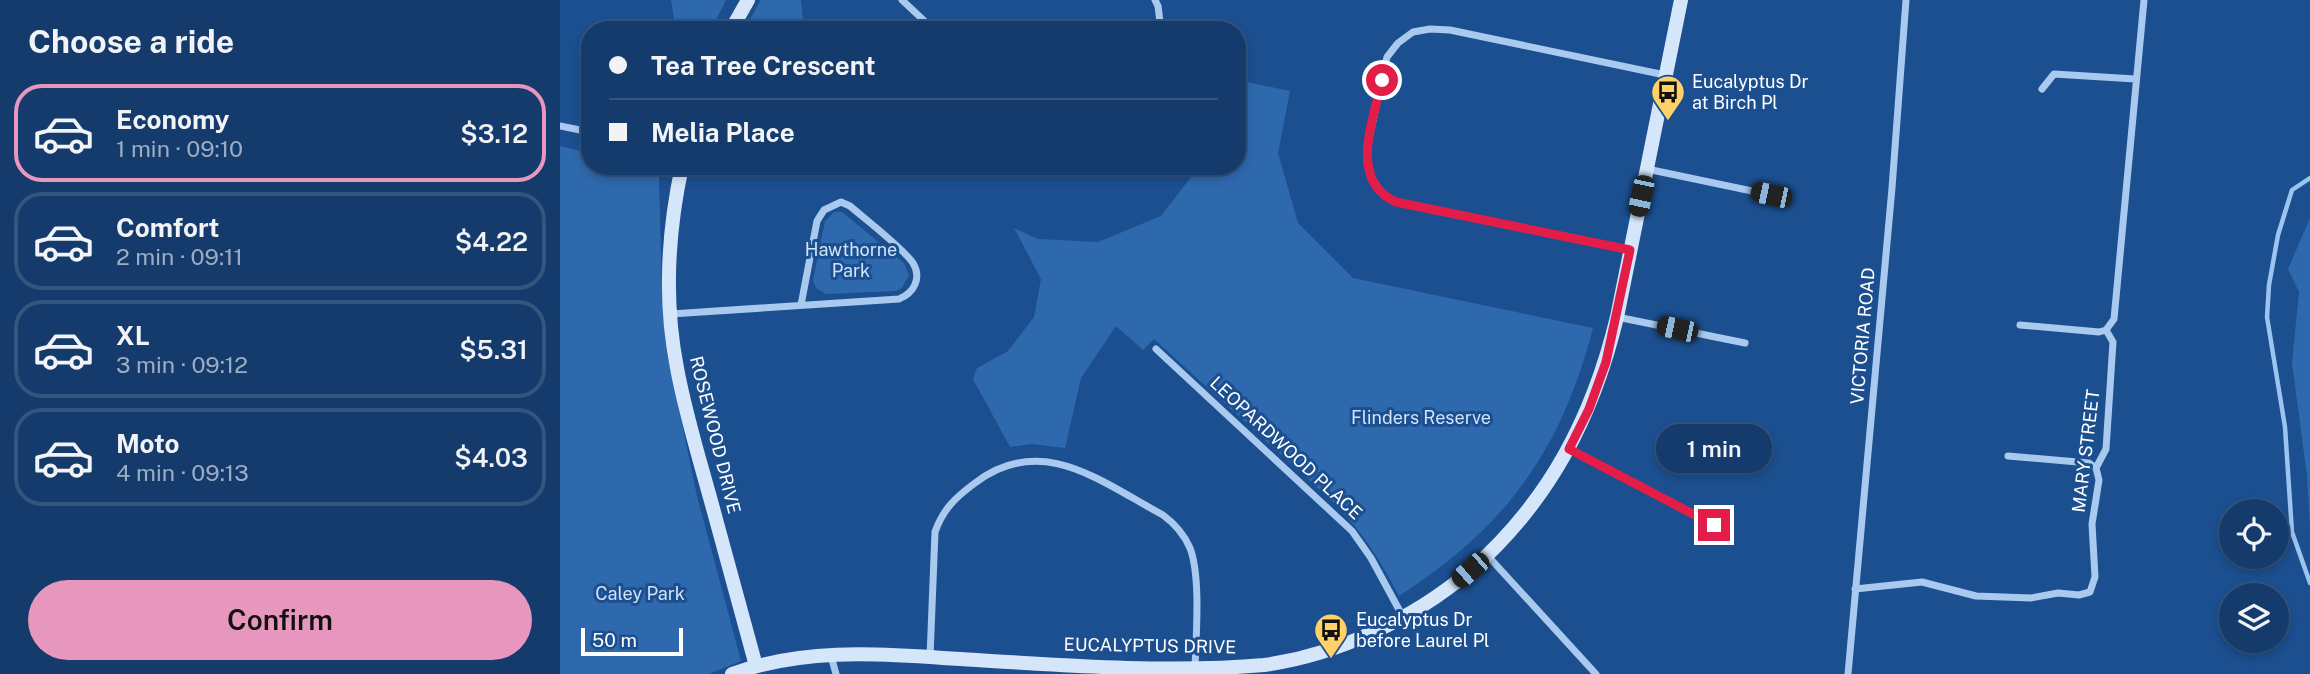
<!DOCTYPE html>
<html lang="en">
<head>
<meta charset="utf-8">
<style>
  :root { --surface:#143b6b; --page:#1d4271; --text:#f1f3f6; --muted:#9dadc1; --line:#33557e; --accent:#e797bd }
  body { margin:0; font-family:"Public Sans",sans-serif; background:var(--page); color:var(--text); height:100vh; display:flex; flex-direction:column; font-size:26px; white-space:nowrap }
  * { box-sizing:border-box; margin:0 }
  p { font-size:23px; color:var(--muted) }
  .icon { flex:none; width:38px; height:38px; fill:none; stroke:currentColor; stroke-width:2; stroke-linecap:round; stroke-linejoin:round }
  .map { position:relative; flex:1; overflow:hidden }
  .sheet { display:flex; flex-direction:column; background:var(--surface); width:560px }
  .sheet>* { flex:none }
  .banner { position:absolute; left:21px; top:21px; width:665px; height:154px; border-radius:28px; box-shadow:0 4px 10px #0003,0 0 0 2px var(--line); display:grid; align-content:center; height:154px; padding:0 28px; background:var(--surface) }
  .fabs { position:absolute; left:1659px; top:499px; display:grid; gap:14px }
  .fabs a { display:grid; place-items:center; width:70px; height:70px; border-radius:50%; background:var(--surface); box-shadow:0 4px 10px #0003,0 0 0 2px var(--line); font-size:35px }
  .scale { position:absolute; left:21px; bottom:18px; width:102px; box-sizing:border-box; padding-left:7px; border:4px solid #fff; border-top:0; font-size:19px; line-height:24px; white-space:nowrap; color:#fff; -webkit-text-stroke:5px #1b4f8f; paint-order:stroke }
  .end { position:absolute; width:32px; height:32px; margin:-16px; border:9px solid #e11d48; background:#fff; box-shadow:0 0 0 4px #fff }
  .from { border-radius:50% }
  .bubble { position:absolute; height:49px; border-radius:24px; background:var(--surface); box-shadow:0 4px 10px #0003,0 0 0 2px var(--line); font-size:23px; font-weight:600; line-height:49px; text-align:center }
  .car { position:absolute; width:21px; height:42px; margin:-21px -10px; border-radius:9px; box-shadow:0 0 5px 2px #0007; background:linear-gradient(#222 24%,#8ab4d8 0 40%,#222 0 76%,#8ab4d8 0 86%,#222 0) }
  .banner b { display:flex; align-items:center; gap:24px; height:66px; font-size:26px }
  .banner b+b { border-top:2px solid var(--line) }
  .banner i { width:18px; height:18px; background:var(--text) }
  ul { padding:0; list-style:none }
  li { display:flex; align-items:center; gap:21px; height:98px; margin:0 14px 10px; padding:0 14px; border:4px solid var(--line); border-radius:28px }
  li div { flex:1 }
  li b { display:block; font-size:26px }
  li em { font-style:normal; font-weight:600 }
  li.current { border-color:var(--accent) }
  li>.icon { width:63px; height:63px; stroke-width:1.5 }
  h2 { padding:0 28px; font-size:32px; line-height:84px }
  .primary-button { display:flex; gap:14px; margin-top:auto; padding:14px 28px }
  .primary-button a { flex:1; height:80px; border-radius:42px; background:var(--accent); color:#111; font-size:28px; font-weight:600; line-height:80px; text-align:center }
  main { display:flex; flex:1; min-height:0 }
  .map>svg:first-child { display:block }
  .green { fill:#2e69ad }
  .lines { fill:none; stroke-linecap:round; stroke-linejoin:round }
  .stream { stroke:#9cc4f0; stroke-width:4.5 }
  .street { stroke:#a9c9ee; stroke-width:7 }
  .secondary { stroke:#d6e6fa; stroke-width:14 }
  .route { stroke:#e11d48; stroke-width:9 }
  .labels { text-anchor:middle; stroke-width:6; stroke-linejoin:round; paint-order:stroke }
  .poi-label { font-size:18px; fill:#fff; stroke:#1b4f8f; text-anchor:start }
  .park-label { font-size:18px; fill:#cfe3fa; stroke:#1b4f8f }
  .street-label { font-size:18px; fill:#fff; stroke:#1b4f8f }
</style>
</head>
<body>
<main>
<section class="sheet">
<h2>Choose a ride</h2>
<ul>
<li class="current"><svg class="icon" aria-label="car" viewBox="0 0 24 24"><path d="M5 17H2v-5l4-1 3-4h7l3 4 3 1v5h-3M9 17h6M6 11h13"/><circle cx="7" cy="17" r="2"/><circle cx="17" cy="17" r="2"/></svg><div><b>Economy</b><p>1 min · 09:10</p></div><em>$3.12</em></li>
<li><svg class="icon" aria-label="car" viewBox="0 0 24 24"><path d="M5 17H2v-5l4-1 3-4h7l3 4 3 1v5h-3M9 17h6M6 11h13"/><circle cx="7" cy="17" r="2"/><circle cx="17" cy="17" r="2"/></svg><div><b>Comfort</b><p>2 min · 09:11</p></div><em>$4.22</em></li>
<li><svg class="icon" aria-label="car" viewBox="0 0 24 24"><path d="M5 17H2v-5l4-1 3-4h7l3 4 3 1v5h-3M9 17h6M6 11h13"/><circle cx="7" cy="17" r="2"/><circle cx="17" cy="17" r="2"/></svg><div><b>XL</b><p>3 min · 09:12</p></div><em>$5.31</em></li>
<li><svg class="icon" aria-label="car" viewBox="0 0 24 24"><path d="M5 17H2v-5l4-1 3-4h7l3 4 3 1v5h-3M9 17h6M6 11h13"/><circle cx="7" cy="17" r="2"/><circle cx="17" cy="17" r="2"/></svg><div><b>Moto</b><p>4 min · 09:13</p></div><em>$4.03</em></li>
</ul>
<div class="primary-button"><a>Confirm</a></div>
</section>
<div class="map">
<svg width="1750" height="674" viewBox="0 0 1750 674">
  <rect width="100%" height="100%" fill="#1b4f8f"/>
  <path class="green" d="M111,0H166L151,30H116Z
    M201,0H241L244,30H184Z
    M677,80L730,91L718,153L738,223L793,278L1033,328C1001,451 946,527 839,596C818,556 803,533 772,501L594,339L583,350L556,326L521,378L505,448L471,444L450,447L413,379L417,368L448,351L474,317L481,279L454,228L478,239L538,242L601,216L631,177L636,166H677Z
    M0,146L30,153V166H94L99,177L102,292L106,348L137,496L181,661L149,674H0Z
    M274,212H282L344,263L349,275L342,288L336,291L266,294L256,288L253,280L265,221Z
    M1750,218V525L1747,476L1732,363L1739,292L1728,269Z"/>
  <g class="lines">
    <path class="stream" d="M1750,178L1732,190L1718,235L1709,285L1707,317L1725,427L1732,532L1750,583"/>
    <path class="street" d="M342,0L374,30
      M595,0L598,6L601,30
      M1482,89L1494,74L1575,79
      M0,126L30,132
      M1087,169L1211,195
      M1070,250L836,202L822,193L812,179L807,160L809,139L827,57L838,43L853,32L870,29L890,30L1105,75
      M111,314L339,299C354,293 362,278 353,263C343,248 305,219 290,206L281,202L264,210L257,221L241,305
      M1057,317L1185,343
      M1460,325L1539,332L1546,330L1554,319L1584,0
      M596,349L792,531L811,558L843,617
      M1009,449L1155,525
      M1448,456L1529,463L1536,468
      M927,555L1036,674
      M1295,589L1362,582L1416,596L1471,598L1498,593L1519,595L1530,592L1535,577L1532,524L1539,480L1536,468L1546,449L1553,342L1546,330
      M271,656L276,674
      M370,657L375,532C383,509 396,497 415,483C482,432 541,482 603,515C615,524 624,534 630,548C641,577 636,636 635,668
      M1288,674L1332,188L1346,0"/>
    <path class="secondary" d="M171,30L188,0
      M122,166C108,231 104,302 117,368C126,417 141,464 154,512C168,563 182,615 196,666
      M172,674C240,649 313,653 383,658C485,664 604,674 704,665C778,655 853,619 910,571C989,502 1033,417 1057,317L1121,0"/>
  </g>
  <g class="lines">
    <path class="route" d="M822,80C815,114 793,166 822,193C826,197 832,200 836,202L1070,250L1046,362L1029,409L1009,449L1154,525"/>
  </g>
  <defs>
    <g id="bus-pin" transform="scale(1.75)"><path d="M0 17L-7.5 6A9.5 9.5 0 1 1 7.5 6Z" fill="#ffd166" stroke="#1b4f8f"/><path d="M-5-6H5V4H4V6H2V4H-2V6H-4V4H-5ZM-3.5-4V0h7V-4ZM-3.5 1.2v1.5H-2V1.2ZM2 1.2v1.5H3.5V1.2Z" fill="#111"/></g>
  </defs>
  <g fill-rule="evenodd">
    <use href="#bus-pin" x="1108" y="92"/>
    <use href="#bus-pin" x="771" y="630"/>
  </g>
  <g class="labels">
    <g class="poi-label">
      <text x="1132" y="88">Eucalyptus Dr<tspan x="1132" dy="21">at Birch Pl</tspan></text>
      <text x="796" y="626">Eucalyptus Dr<tspan x="796" dy="21">before Laurel Pl</tspan></text>
    </g>
    <g class="park-label">
      <text x="291" y="256">Hawthorne<tspan x="291" dy="21">Park</tspan></text>
      <text x="861" y="424">Flinders Reserve</text>
      <text x="80" y="600">Caley Park</text>
    </g>
    <g class="street-label">
      <text transform="translate(1303 336) rotate(-85)" y="6">VICTORIA ROAD</text>
      <text transform="translate(155 435) rotate(76)" y="6">ROSEWOOD DRIVE</text>
      <text transform="translate(726 448) rotate(43)" y="6">LEOPARDWOOD PLACE</text>
      <text transform="translate(1526 451) rotate(-83)" y="6">MARY STREET</text>
      <text transform="translate(590 646) rotate(1)" y="6">EUCALYPTUS DRIVE</text>
    </g>
  </g>
</svg>
<div class="fabs">
<a><svg class="icon" aria-label="locate" viewBox="0 0 24 24"><circle cx="12" cy="12" r="6"/><path d="M12 2v4M12 18v4M2 12h4M18 12h4"/></svg></a>
<a><svg class="icon" aria-label="layers" viewBox="0 0 24 24"><path d="M12 4l9 5-9 5-9-5zM3 14l9 5 9-5"/></svg></a>
</div>
<div class="scale">50 m</div>
<i class="end from" style="left:822px;top:80px"></i>
<i class="end" style="left:1154px;top:525px"></i>
<div class="bubble" style="left:1096px;top:424px;width:116px">1 min</div>
<i class="car" style="left:1211px;top:195px;rotate:282deg"></i>
<i class="car" style="left:1081px;top:196px;rotate:192deg"></i>
<i class="car" style="left:1117px;top:329px;rotate:282deg"></i>
<i class="car" style="left:910px;top:570px;rotate:229deg"></i>
<div class="banner">
<b><i class="from"></i>Tea Tree Crescent</b>
<b><i></i>Melia Place</b>
</div>
</div>
</main>
</body>
</html>
